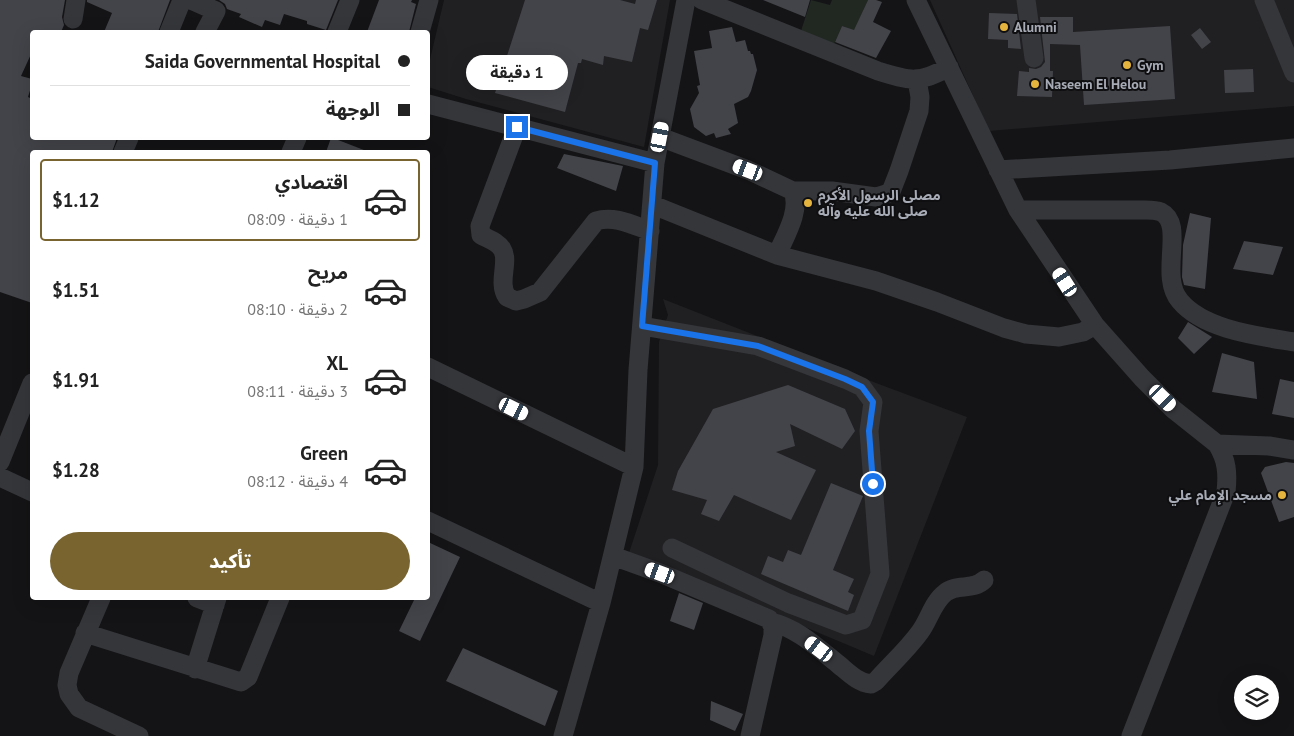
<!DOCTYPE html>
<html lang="ar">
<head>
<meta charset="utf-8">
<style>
  :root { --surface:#fff; --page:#f2f2f2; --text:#222; --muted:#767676; --line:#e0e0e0; --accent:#79642f }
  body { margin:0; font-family:"PT Sans","Noto Sans Arabic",sans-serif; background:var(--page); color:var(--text); direction:rtl; height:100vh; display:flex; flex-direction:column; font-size:19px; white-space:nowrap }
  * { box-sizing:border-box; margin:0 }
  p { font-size:16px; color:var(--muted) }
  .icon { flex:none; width:28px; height:28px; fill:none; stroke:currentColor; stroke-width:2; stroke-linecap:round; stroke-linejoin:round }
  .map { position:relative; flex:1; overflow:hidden; direction:ltr }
  .sheet { position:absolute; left:30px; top:150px; width:400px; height:450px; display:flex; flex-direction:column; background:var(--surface); border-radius:5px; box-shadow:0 5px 20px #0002; direction:rtl }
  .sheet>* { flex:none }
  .top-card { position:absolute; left:30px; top:30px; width:400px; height:110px; border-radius:5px; box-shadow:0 5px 20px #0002; direction:rtl; display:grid; align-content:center; height:110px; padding:0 20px; background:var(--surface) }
  .tools { position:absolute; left:1234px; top:675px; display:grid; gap:10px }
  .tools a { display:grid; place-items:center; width:45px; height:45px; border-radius:50%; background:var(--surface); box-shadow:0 5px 20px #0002; font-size:25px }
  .end { position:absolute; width:22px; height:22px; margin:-11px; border:6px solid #1a73e8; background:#fff; box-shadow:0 0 0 2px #fff }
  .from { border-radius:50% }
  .bubble { position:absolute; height:35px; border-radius:18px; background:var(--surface); box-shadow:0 5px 20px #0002; font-size:16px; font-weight:700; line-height:35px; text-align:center; direction:rtl }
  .car { position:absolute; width:15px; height:30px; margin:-15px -8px; border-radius:6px; box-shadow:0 0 4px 1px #0007; background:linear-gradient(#fff 24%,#345 0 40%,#fff 0 76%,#345 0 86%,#fff 0) }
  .top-card b { display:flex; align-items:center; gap:18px; height:48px; font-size:19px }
  .top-card b+b { border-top:1px solid var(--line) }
  .top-card i { width:12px; height:12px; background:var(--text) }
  ul { padding:9px 0 0; list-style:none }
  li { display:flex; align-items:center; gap:15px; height:82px; margin:0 10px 8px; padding:0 10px; border:2px solid transparent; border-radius:5px }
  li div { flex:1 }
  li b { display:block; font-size:19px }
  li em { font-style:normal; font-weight:700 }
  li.current { border-color:var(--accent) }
  li>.icon { width:45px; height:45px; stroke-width:1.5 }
  .cta { display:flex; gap:10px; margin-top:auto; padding:10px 20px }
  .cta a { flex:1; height:58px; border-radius:30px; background:var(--accent); color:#fff; font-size:20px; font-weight:700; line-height:58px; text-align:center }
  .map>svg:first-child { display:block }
  .built { fill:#202023 }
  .green { fill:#212822 }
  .building { fill:#434449; fill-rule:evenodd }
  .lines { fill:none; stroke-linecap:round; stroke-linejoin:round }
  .minor { stroke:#35363a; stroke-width:19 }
  .route { stroke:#1a73e8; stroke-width:6 }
  .poi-dot { fill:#e4b43e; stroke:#0f0f11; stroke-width:2 }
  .labels { text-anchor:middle; stroke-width:4; stroke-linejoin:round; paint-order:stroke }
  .poi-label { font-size:14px; font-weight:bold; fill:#a7abb5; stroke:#0f0f11; text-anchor:start }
</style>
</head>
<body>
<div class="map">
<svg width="1294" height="736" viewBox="0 0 1294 736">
  <rect width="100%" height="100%" fill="#141416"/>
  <path class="built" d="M444,0H670L644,147L466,99L428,87V68Z
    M930,0H1294V106L989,131Z
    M663,299L876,383L967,417L874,656L629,553L658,465L659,342L668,315Z"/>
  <path class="green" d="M811,0L830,5L832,0H868L854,31L842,26L834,44L801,31Z"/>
  <path class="building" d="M0,0H65L62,17L64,25L61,32H32V52L21,76L32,79V84L28,97L32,99V138H117L112,152H32V303L0,292Z
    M87,0H170L158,32H104L112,13L87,2Z
    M219,0H338L326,30L307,24V21L284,14L280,25L265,20L262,27L239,17L241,14L227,9L225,4Z
    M379,0H412L411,2L416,4L409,32H367Z
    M525,0H620L635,4L636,0H657L648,30L640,28L632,62L604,56L603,65L582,59L581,63H578L565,112L495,93ZM539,59L563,66L556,86L536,81Z
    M763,0H810L805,17Z
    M868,0H876L882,2L873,22L891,31L876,58L835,42L842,26L854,30Z
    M989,13L1017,14L1021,49L1008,48V40L988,39Z
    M1040,17H1073V32L1170,26L1175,99L1084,105L1080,45L1050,44V71H1053L1052,97L1017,96L1019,71L1029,72V68L1036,69L1041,67L1045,62Z
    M732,27L736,42L745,40L748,51H750L751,54H753L757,70L751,91L748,97L734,104L738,123L728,129L731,134L716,138L714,133L706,136L694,127L690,109L699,93L697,86L700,85L694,51L712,48L709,31Z
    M1200,28L1211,42L1202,49L1191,35Z
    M1253,69L1254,92L1225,93L1224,70Z
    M331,138H333L369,152H326Z
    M564,154L623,166L616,191L557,168Z
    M1190,213L1211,218L1205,289L1184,285L1182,277L1183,245Z
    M1244,241L1283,247L1273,275L1233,269Z
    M1188,322L1212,337L1194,354L1178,338Z
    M1222,353L1254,362L1257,399L1212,392Z
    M1280,379L1294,382V418L1272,414Z
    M788,385L845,409L855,431L842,449L790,424L795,446L776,452L816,470L791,520L734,495L719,521L701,514L707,500L672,490L678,471L713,409Z
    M1286,462L1294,463V517L1279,522L1261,473L1265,467Z
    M831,483L863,496L833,570L854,579L848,592L854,595L848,611L761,574L768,556L783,562L788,550L801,555Z
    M428,542L460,557L420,641L399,631L415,598H428Z
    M679,593L703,603L694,630L670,621Z
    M463,648L558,691L545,726L446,681Z
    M711,701L743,714L735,731L710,720Z"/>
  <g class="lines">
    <path class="minor" d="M191,0L216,11L205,32
      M702,0L878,71C910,81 919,84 949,67
      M916,0L1018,210L1095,325L1142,378L1173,409L1217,444L1269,446L1294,450
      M1026,0L1034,58
      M1264,0L1294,73
      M73,19L76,0
      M169,32L182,0
      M337,32L350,0
      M420,32L429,0
      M428,104L655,163
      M517,127L480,226L481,235C488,239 498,242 502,249C510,261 497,282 507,297L516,301L524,299L540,292L596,221C614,215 633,225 650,231
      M660,137L748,170L793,191C801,211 785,236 777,255
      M123,152L129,138
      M291,152L297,138
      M998,170L1170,160L1294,148
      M793,191H832L876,197L889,193L892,189L899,171L919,111L920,97L917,80
      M653,205L777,255L876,281L937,302L1004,328L1026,334L1059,337L1083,332L1095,325
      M1018,210H1138C1145,210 1154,209 1161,212C1186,224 1158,276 1180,301C1204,330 1259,336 1294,342
      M642,326L758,346L845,379L862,387L873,402L869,431L880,574L862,620L846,625L788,603L672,548
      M428,367L634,467
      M0,462L32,383
      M0,477L32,492
      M428,521L601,603
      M613,556L660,573L769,619L773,627V635L750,736
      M101,598L69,673L67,685L69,694L79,708L139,736
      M197,598L215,605
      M771,622C797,628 818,648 838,664C848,672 858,683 871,684L876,681C891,664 907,650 920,632C929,620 933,602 945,593C956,583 973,591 984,580
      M85,633L241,682L248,677L280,598
      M195,669L217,598
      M563,736L601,603L634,467L638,370L655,163L686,0
      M1131,736L1226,492C1228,473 1227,460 1217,444"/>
  </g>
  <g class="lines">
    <path class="route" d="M517,127L655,163L642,326L758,346L845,379L862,387L873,402L869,431L873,484"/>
  </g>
  <g class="poi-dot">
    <circle cx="1004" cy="27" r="5"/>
    <circle cx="1127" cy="65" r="5"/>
    <circle cx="1035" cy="84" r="5"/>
    <circle cx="808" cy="203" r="5"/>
    <circle cx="1282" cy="495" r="5"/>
  </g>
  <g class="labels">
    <g class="poi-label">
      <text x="1014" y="32">Alumni</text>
      <text x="1137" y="70">Gym</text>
      <text x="1045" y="89">Naseem El Helou</text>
      <text x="818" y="200">مصلى الرسول الأكرم<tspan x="818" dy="16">صلى الله عليه وآله</tspan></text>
      <text x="1272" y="500" text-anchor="end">مسجد الإمام علي</text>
    </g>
  </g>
</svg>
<div class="tools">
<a><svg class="icon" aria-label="layers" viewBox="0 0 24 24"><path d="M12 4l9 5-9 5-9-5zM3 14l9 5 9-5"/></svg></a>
</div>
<i class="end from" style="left:873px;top:484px"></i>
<i class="end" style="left:517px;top:127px"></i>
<div class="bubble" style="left:466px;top:55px;width:102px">1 دقيقة</div>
<i class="car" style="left:660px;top:137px;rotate:11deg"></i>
<i class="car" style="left:748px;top:170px;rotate:291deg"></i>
<i class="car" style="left:1065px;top:282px;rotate:327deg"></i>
<i class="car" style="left:1163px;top:398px;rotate:134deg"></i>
<i class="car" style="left:514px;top:409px;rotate:116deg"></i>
<i class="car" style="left:660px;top:573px;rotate:290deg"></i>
<i class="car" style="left:819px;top:649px;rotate:307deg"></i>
<div class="top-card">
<b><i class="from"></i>Saida Governmental Hospital</b>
<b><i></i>الوجهة</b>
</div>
<section class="sheet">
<ul>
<li class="current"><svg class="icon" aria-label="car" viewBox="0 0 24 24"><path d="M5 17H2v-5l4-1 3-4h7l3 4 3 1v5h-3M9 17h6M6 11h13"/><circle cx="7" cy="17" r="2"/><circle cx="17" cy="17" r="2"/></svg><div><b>اقتصادي</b><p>1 دقيقة · 08:09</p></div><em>$1.12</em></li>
<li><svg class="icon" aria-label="car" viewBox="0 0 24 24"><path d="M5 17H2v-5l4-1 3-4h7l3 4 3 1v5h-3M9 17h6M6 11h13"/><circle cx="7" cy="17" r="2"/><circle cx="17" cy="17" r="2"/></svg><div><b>مريح</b><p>2 دقيقة · 08:10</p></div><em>$1.51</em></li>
<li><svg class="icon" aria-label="car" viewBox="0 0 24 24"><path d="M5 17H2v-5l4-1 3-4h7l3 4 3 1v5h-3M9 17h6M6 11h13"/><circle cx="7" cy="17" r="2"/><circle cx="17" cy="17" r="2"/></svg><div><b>XL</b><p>3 دقيقة · 08:11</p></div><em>$1.91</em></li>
<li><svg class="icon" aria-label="car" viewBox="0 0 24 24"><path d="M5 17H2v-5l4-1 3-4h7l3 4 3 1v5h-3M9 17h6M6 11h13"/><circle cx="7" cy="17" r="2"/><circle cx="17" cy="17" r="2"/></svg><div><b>Green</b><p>4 دقيقة · 08:12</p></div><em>$1.28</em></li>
</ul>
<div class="cta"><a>تأكيد</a></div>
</section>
</div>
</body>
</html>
